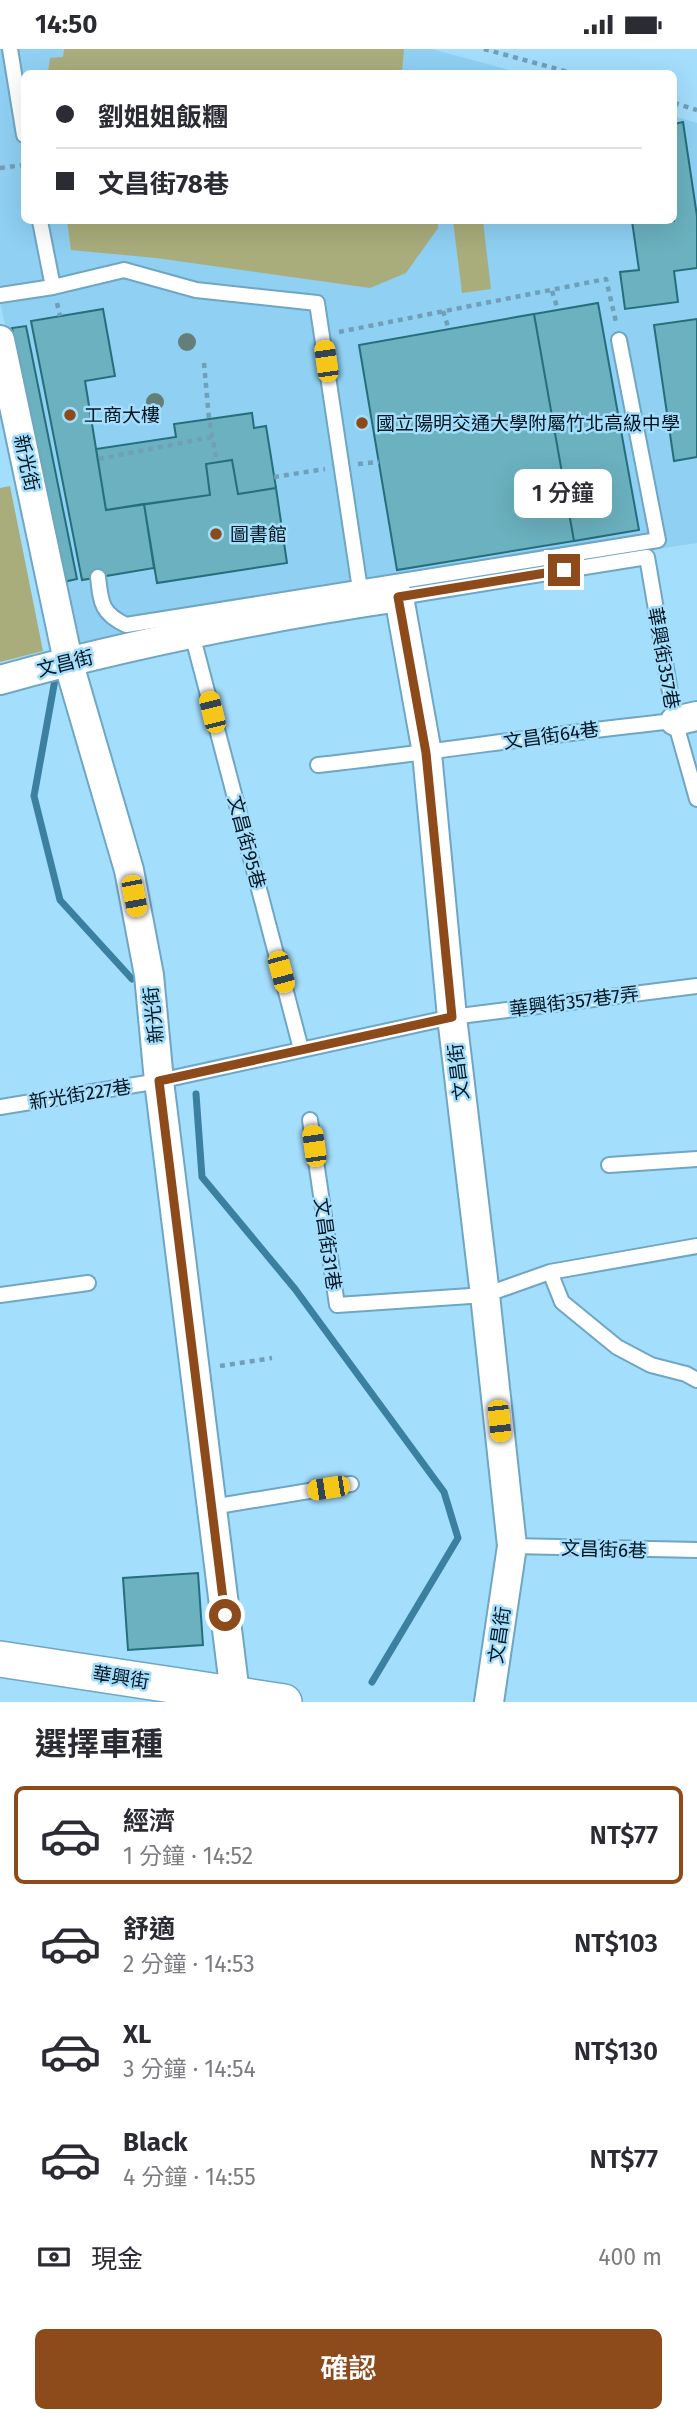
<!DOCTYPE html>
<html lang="zh-TW">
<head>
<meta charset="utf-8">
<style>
  :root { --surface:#fff; --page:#f7f7f7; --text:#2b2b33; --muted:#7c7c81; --line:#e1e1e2; --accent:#8d4a1a }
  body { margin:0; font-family:"Fira Sans","Noto Sans TC",sans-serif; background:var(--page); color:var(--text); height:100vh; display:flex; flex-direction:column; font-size:26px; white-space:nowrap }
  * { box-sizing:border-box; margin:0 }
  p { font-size:23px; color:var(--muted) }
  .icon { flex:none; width:38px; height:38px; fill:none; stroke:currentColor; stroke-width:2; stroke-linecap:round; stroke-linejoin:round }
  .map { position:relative; height:1653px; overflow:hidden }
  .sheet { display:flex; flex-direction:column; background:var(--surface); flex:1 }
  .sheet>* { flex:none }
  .top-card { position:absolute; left:21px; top:21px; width:656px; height:154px; border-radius:10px; box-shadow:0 7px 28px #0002; display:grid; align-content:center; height:154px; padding:0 35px; background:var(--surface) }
  .end { position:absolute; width:32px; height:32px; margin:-16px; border:9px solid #8d4a1a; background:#fff; box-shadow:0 0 0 4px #fff }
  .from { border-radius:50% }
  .bubble { position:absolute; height:49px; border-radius:10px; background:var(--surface); box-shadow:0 7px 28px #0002; font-size:23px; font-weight:600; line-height:49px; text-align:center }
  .car { position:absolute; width:21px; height:42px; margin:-21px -10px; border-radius:9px; box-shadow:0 0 5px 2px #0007; background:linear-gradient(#f5c518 24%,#345 0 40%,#f5c518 0 76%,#345 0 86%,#f5c518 0) }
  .top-card b { display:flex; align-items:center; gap:24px; height:66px; font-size:26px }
  .top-card b+b { border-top:2px solid var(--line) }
  .top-card i { width:18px; height:18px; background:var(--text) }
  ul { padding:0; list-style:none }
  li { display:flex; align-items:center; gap:21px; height:98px; margin:0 14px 10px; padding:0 21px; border:4px solid transparent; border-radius:10px }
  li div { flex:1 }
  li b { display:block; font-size:26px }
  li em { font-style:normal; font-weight:600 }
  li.current { border-color:var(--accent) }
  li>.icon { width:63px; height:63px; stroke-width:1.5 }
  h2 { padding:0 35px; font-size:32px; line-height:84px }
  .pay { display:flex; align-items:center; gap:18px; height:77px; padding:0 35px; font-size:26px }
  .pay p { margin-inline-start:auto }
  .button { display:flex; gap:14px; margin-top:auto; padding:14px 35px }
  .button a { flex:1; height:80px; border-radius:10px; background:var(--accent); color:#fff; font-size:28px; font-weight:600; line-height:80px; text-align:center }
  .status { display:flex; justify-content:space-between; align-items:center; height:49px; padding:0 35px; background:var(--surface); direction:ltr }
  .status svg { height:19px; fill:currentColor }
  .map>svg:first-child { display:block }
  .built { fill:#8fd0f3 }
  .green { fill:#a9ad7c }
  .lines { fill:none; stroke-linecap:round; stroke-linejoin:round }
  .stream { stroke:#3c80a1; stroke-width:7 }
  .building { fill:#6bb1bf; stroke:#256e7b; stroke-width:2 }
  .service-casing { stroke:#6ea6c4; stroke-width:18 }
  .minor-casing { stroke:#6ea6c4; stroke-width:32 }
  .tertiary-casing { stroke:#6ea6c4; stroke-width:38 }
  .path { stroke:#719fb7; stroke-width:4.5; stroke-dasharray:5 5; stroke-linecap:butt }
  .service { stroke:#fff; stroke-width:14 }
  .minor { stroke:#fff; stroke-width:28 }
  .tertiary { stroke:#fff; stroke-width:35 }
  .tree { fill:#647f7a }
  .route { stroke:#8d4a1a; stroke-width:9 }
  .poi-dot { fill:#8d4a1a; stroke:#a4defd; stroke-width:2.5 }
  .labels { text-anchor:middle; stroke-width:5; stroke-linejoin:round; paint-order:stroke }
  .poi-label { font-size:19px; fill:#00141e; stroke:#a4defd; text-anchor:start }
  .street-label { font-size:19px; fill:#00141e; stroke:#a4defd }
</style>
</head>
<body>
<div class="status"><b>14:50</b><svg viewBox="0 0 49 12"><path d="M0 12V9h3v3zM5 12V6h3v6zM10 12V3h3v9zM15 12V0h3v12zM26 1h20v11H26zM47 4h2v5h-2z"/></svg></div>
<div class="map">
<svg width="697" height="1653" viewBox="0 0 697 1653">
  <rect width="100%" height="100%" fill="#a4defd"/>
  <path class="built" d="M0,0H432L520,24H24V172H674V67L697,74V494L365,543L76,594L0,253Z"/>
  <path class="green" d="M64,0H404L402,24H48L50,9L63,8Z
    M67,172H438V179L406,224L370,239L156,209L71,201Z
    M453,172H483L491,240L462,244Z
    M10,437L43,602L0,613V439Z"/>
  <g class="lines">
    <path class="stream" d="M56,625L34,747L60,851L132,930
      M196,1045L202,1128L295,1240L444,1443L458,1489L372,1633"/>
  </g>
  <path class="building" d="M683,73L697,167V219L674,222L678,253L625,260L620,223L639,221L632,172H674V75Z
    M598,254L639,481L574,492L534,265Z
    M103,260L115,327L85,332L106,461L144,455L154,519L82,531L31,272Z
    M534,265L574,492L397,521L359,296Z
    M697,270V408L674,412L654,276Z
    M26,277L77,530L63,533L12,279Z
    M252,364L254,379L266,377L276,439L238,445L232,411L206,415L210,446L106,461L96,400L176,388L174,375Z
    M232,411L238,445L276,439L287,514L157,534L144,455L210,446L206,415Z
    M198,1524L203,1596L128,1601L123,1529Z"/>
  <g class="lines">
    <g class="service-casing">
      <path id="service" d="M10,0L24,86
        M53,238L124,221L196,241L317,254L361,547
        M0,246L53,238L40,172
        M98,528C101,554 101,564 126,576L658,491L619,291
        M399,548L647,508L675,672L697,750
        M192,585L301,1000
        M318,716C437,703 556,684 675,672
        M0,1058L159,1032L452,968L697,937
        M310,1071L337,1256L485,1246L550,1223L697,1197
        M609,1116L697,1110
        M550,1223L562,1253L617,1298L651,1316L686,1325L697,1331
        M0,1246L88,1234
        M212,1458L351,1435
        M512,1497L697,1501"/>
    </g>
    <g class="minor-casing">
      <path id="minor" d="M0,291L68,612L129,821L149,926L159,1032L236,1653
        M0,631C130,595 265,568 399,548L427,704L452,968L485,1246L512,1497L489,1653
        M675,672L697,667"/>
    </g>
    <g class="tertiary-casing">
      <path id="tertiary" d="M0,1610L284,1653"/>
    </g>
    <path class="path" d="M484,0L572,24
      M674,54L697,61
      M0,119L24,116
      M552,242L558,261
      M57,254L60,267
      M443,262L449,281
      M339,283L606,230L616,273
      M204,314L209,370L217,413
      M99,410L212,388
      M358,415L379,413
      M274,428L325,420
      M220,1317L272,1309"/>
    <use href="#service" class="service"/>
    <use href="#minor" class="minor"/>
    <use href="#tertiary" class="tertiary"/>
  </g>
  <g class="tree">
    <circle cx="187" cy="293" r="9"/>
    <circle cx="155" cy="353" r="9"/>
  </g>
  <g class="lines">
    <path class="route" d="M225,1566L159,1032L452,968L426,704L398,548L564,521"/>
  </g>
  <g class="poi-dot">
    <circle cx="70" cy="366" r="7"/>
    <circle cx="362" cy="374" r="7"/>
    <circle cx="216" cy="485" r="7"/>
  </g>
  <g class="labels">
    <g class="poi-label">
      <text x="84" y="373">工商大樓</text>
      <text x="376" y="381">國立陽明交通大學附屬竹北高級中學</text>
      <text x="230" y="492">圖書館</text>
    </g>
    <g class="street-label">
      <text transform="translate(27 414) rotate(78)" y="7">新光街</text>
      <text transform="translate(664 609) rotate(80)" y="7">華興街357巷</text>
      <text transform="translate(65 614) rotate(-14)" y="7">文昌街</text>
      <text transform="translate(551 686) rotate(-8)" y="7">文昌街64巷</text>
      <text transform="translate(247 793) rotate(75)" y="7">文昌街95巷</text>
      <text transform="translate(574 952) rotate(-7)" y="7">華興街357巷7弄</text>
      <text transform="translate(153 966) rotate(-96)" y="7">新光街</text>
      <text transform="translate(458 1023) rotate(-97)" y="7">文昌街</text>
      <text transform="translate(80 1045) rotate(-9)" y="7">新光街227巷</text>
      <text transform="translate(328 1195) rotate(82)" y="7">文昌街31巷</text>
      <text transform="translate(604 1500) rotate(2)" y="7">文昌街6巷</text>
      <text transform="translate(499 1586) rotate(-82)" y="7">文昌街</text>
      <text transform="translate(121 1628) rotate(9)" y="7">華興街</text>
    </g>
  </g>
</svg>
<i class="end from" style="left:225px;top:1566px"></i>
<i class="end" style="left:564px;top:521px"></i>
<div class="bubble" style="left:514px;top:420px;width:98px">1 分鐘</div>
<i class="car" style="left:326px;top:312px;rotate:352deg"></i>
<i class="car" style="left:212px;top:663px;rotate:346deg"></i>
<i class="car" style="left:134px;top:847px;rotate:169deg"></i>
<i class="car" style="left:281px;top:923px;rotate:165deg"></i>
<i class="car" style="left:314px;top:1097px;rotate:352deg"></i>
<i class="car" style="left:499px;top:1372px;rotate:174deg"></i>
<i class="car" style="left:328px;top:1439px;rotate:261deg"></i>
<div class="top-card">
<b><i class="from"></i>劉姐姐飯糰</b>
<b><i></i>文昌街78巷</b>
</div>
</div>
<section class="sheet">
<h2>選擇車種</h2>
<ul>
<li class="current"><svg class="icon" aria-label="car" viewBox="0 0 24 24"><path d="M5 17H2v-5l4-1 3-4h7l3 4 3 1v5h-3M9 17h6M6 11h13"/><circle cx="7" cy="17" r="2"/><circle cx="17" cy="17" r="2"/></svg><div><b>經濟</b><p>1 分鐘 · 14:52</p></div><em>NT$77</em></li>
<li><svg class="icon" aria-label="car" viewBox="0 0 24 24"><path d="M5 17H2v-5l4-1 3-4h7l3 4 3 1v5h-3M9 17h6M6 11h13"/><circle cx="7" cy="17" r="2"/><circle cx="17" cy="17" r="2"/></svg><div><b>舒適</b><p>2 分鐘 · 14:53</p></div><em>NT$103</em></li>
<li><svg class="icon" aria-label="car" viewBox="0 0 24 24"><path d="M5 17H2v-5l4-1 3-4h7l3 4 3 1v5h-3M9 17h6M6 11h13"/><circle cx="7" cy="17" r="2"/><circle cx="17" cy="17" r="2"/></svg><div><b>XL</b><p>3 分鐘 · 14:54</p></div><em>NT$130</em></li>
<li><svg class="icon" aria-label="car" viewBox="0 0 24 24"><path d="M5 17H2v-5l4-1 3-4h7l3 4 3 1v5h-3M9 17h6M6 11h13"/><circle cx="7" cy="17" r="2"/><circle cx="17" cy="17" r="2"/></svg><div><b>Black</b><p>4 分鐘 · 14:55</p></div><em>NT$77</em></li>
</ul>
<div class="pay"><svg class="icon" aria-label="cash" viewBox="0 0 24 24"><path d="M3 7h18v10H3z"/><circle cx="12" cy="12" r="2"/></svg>現金<p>400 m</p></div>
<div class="button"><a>確認</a></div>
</section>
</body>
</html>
